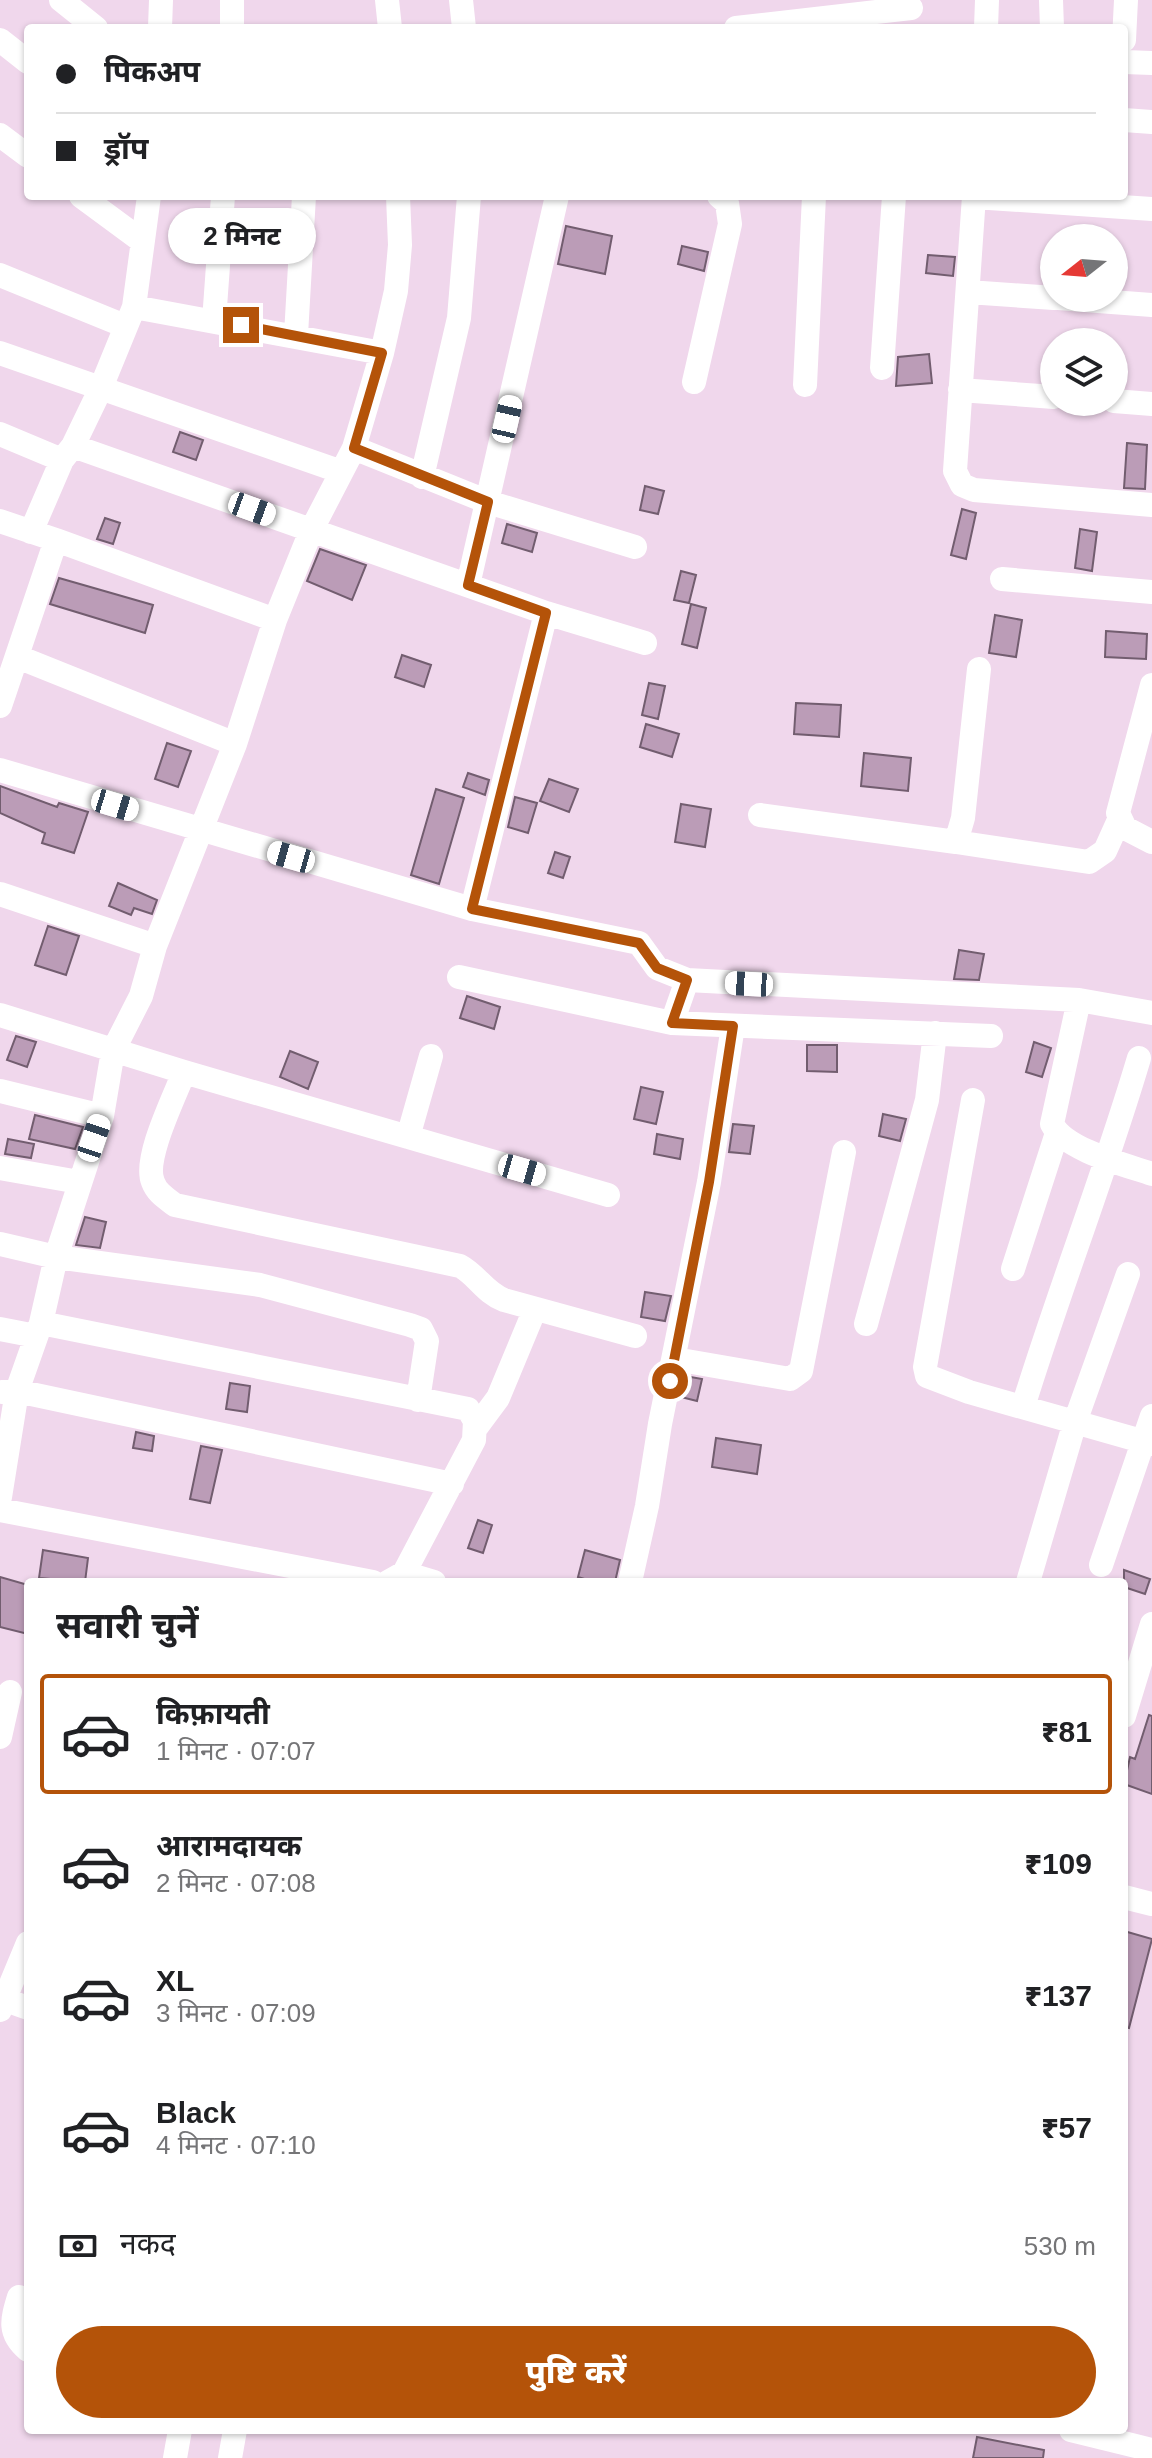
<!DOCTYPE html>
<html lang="hi">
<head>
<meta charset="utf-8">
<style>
  :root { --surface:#fff; --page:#f6f6f6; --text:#202124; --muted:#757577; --line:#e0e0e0; --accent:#b45309 }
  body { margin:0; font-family:Helvetica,"Noto Sans Devanagari",sans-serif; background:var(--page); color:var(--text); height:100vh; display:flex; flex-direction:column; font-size:30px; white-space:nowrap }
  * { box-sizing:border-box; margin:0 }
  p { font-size:26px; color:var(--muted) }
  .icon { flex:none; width:44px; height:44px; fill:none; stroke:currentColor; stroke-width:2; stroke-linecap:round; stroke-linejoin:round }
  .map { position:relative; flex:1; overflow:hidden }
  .details { position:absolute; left:24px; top:1578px; width:1104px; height:856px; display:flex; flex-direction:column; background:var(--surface); border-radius:8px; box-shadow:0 2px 6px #0004 }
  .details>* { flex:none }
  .banner { position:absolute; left:24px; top:24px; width:1104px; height:176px; border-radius:8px; box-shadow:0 2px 6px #0004; display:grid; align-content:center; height:176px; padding:0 32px; background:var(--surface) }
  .needle { width:52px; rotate:253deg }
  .buttons { position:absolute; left:1040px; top:224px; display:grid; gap:16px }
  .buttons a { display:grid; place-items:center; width:88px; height:88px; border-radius:50%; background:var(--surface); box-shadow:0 2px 6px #0004; font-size:40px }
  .end { position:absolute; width:36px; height:36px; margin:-18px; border:10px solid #b45309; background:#fff; box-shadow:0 0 0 4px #fff }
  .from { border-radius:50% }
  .bubble { position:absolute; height:56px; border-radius:28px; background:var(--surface); box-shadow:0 2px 6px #0004; font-size:26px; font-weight:800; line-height:56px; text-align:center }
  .car { position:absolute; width:24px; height:48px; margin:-24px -12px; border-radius:10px; box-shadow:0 0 6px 2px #0007; background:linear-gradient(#fff 24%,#345 0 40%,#fff 0 76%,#345 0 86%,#fff 0) }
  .banner b { display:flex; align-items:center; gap:28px; height:76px; font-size:30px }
  .banner b+b { border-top:2px solid var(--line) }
  .banner i { width:20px; height:20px; background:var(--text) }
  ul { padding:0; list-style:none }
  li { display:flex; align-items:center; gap:24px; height:120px; margin:0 16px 12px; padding:0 16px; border:4px solid transparent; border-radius:8px }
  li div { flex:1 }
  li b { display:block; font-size:30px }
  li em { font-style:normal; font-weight:800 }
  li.active { border-color:var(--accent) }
  li>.icon { width:72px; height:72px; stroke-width:1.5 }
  h2 { padding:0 32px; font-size:36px; line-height:96px }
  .pay { display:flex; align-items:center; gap:20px; height:88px; padding:0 32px; font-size:30px }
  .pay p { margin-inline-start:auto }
  .button { display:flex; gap:16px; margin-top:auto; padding:16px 32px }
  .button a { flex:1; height:92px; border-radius:48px; background:var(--accent); color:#fff; font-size:32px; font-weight:800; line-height:92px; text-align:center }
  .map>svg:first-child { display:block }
  .building { fill:#bb9cb7; stroke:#725d6f; stroke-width:2 }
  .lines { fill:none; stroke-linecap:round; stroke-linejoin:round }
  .minor { stroke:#fff; stroke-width:24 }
  .route { stroke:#b45309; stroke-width:10 }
</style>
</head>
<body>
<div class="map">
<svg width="1152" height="2458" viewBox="0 0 1152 2458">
  <rect width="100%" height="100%" fill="#f0d7ec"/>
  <path class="building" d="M566,226L612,236L605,274L558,264Z
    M682,246L708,252L704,271L678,264Z
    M928,255L955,257L953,276L926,273Z
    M929,354L932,383L896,386L898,357Z
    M180,432L203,440L196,460L173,452Z
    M1127,443L1147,445L1145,489L1124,488Z
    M645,486L664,491L658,514L640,510Z
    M962,509L976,513L966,559L951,555Z
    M105,518L120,523L113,544L97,539Z
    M507,524L537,533L532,552L502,543Z
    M1080,529L1097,532L1092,571L1075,568Z
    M320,549L366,565L352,600L307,581Z
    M681,571L696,575L689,603L674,600Z
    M59,578L153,605L145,633L50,604Z
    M691,604L706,608L697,648L682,644Z
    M995,615L1022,620L1016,657L989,653Z
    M1106,631L1147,634L1146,659L1105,657Z
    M402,655L431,665L424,687L395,677Z
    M649,683L665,686L658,719L642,715Z
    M796,703L841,705L839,737L794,734Z
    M646,724L679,734L672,757L640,747Z
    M167,743L191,751L178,787L155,779Z
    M864,753L911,758L908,791L861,786Z
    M468,773L489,780L485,795L463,787Z
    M549,779L578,789L569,812L540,801Z
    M0,786L57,807L59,803L88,812L74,853L42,843L45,833L0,813Z
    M436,789L464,798L439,884L411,875Z
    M515,797L537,803L528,833L508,827Z
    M681,804L711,809L705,847L675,842Z
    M555,852L570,857L563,878L548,873Z
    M118,883L157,900L152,914L134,908L131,915L109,906Z
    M48,926L79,936L66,975L35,965Z
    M959,950L984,954L979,980L954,979Z
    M467,996L500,1007L494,1029L460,1018Z
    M16,1036L36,1042L27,1067L7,1060Z
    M1034,1042L1051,1048L1042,1077L1026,1072Z
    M807,1045H837V1072L807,1071Z
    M290,1051L318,1062L308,1089L280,1077Z
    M641,1087L663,1092L656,1124L634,1119Z
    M883,1114L906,1119L900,1141L879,1136Z
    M35,1115L83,1127L75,1149L29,1139Z
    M733,1124L754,1126L750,1154L729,1152Z
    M657,1134L683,1139L680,1159L654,1154Z
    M8,1139L34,1144L31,1158L5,1154Z
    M85,1217L106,1222L100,1248L76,1245Z
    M645,1292L671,1296L665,1321L641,1317Z
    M685,1376L702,1379L697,1401L681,1397Z
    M230,1383L250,1386L247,1412L226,1409Z
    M136,1432L154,1436L152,1451L133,1448Z
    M716,1438L761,1445L757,1474L712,1467Z
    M201,1446L222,1450L210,1503L190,1499Z
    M478,1520L492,1525L483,1553L468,1548Z
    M43,1550L88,1558L85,1582L39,1578Z
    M585,1550L620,1560L615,1582H594L578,1577Z
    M1124,1570L1150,1579L1145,1594L1124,1587Z
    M0,1577L28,1585V1634L0,1627Z
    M1149,1715L1152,1716V1794L1124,1784L1130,1757L1135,1759Z
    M1124,1931L1152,1939L1129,2028L1124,2027Z
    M977,2437L1044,2450L1043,2458H973Z"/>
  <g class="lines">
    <path class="minor" d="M61,0L96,28
      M232,0V28
      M387,0L390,28
      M461,0L464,28
      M1051,0L1052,28
      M160,28L161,0
      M736,28L911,8
      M986,28L987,0
      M0,40L28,62
      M1124,40L1126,0
      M1124,62L1152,63
      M1124,120L1152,122
      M0,135L28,156
      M81,196L142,241
      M974,196L955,471L962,485L974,490L1152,505
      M974,197L1152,209
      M0,275L125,326
      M968,292L1054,298
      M1058,298L1152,305
      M134,307L382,353
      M214,321L223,196
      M296,335L304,196
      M0,353L339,471
      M882,368L894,196
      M694,382L730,224L727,203L719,196
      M805,385L814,196
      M960,390L1054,397
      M1114,401L1152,404
      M0,434L62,460
      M73,446L546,613L472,909
      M354,448L488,502L635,547
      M422,477L459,318L469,196
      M0,521L56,540L0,706
      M31,532L62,460L73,446L100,390L134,307L149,196
      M56,540L275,620
      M1002,579L1152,592
      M468,585L557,196
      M546,613L645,643
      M18,657L235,744
      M1152,685L1118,813L1125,828L1152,842
      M0,770L472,909L639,943L657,968L687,980L1079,1000L1152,1013
      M760,815L956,842L963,818L979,669
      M956,842L1089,862L1105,851L1119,820
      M0,894L155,946
      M459,977L672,1023L991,1036
      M1079,1000L1052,1124C1065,1150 1126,1165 1152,1174
      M0,1015L184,1072L608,1195
      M672,1023L687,980
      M184,1072C175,1096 143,1159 153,1182C157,1193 166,1198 175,1205L460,1266C477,1275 485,1293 504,1300L635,1336
      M0,1091L102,1116
      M973,1100L925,1367L927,1376L969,1392L1152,1444
      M408,1137L431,1056
      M0,1168L79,1182
      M0,1244L56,1257L260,1285L410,1325L421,1329L427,1341L418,1400
      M1013,1269L1057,1133
      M41,1323L468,1409L475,1421L474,1440L404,1573L388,1582
      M866,1324L927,1100L935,1033
      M0,1329L36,1336
      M675,1359L790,1379L801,1371L844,1152
      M2,1392L17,1391L452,1484
      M1023,1407C1059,1290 1104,1176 1139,1058
      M475,1429L498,1398L535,1309
      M0,1497L17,1391L41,1323L56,1257L102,1116L113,1051L141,996L155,946L235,744L275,620L311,531L354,448L382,353L396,291L400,245L398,196
      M0,1510L373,1582
      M1101,1565L1152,1416
      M404,1573L434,1582
      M630,1582L647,1506L660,1424L709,1182L733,1026
      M1028,1582L1075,1422L1128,1274
      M1124,1716L1152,1624
      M0,1737L10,1692
      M1124,1897L1152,1904
      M0,1998L28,2008
      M0,2010L28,1943
      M19,2297C12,2320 8,2333 28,2350
      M1071,2430L1152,2450
      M175,2458L180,2430
      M230,2458L235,2430"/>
  </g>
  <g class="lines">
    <path class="route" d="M241,325L382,353L354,448L488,502L468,585L546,613L472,909L639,943L657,968L687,980L672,1023L733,1026L709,1182L670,1381"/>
  </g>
</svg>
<div class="buttons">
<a><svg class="needle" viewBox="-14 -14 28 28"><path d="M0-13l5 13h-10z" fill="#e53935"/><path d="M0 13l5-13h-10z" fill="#757577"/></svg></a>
<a><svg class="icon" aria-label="layers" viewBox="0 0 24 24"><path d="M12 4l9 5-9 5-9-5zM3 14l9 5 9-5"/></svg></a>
</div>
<i class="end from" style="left:670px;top:1381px"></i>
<i class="end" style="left:241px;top:325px"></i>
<div class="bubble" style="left:168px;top:208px;width:148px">2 मिनट</div>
<i class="car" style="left:507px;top:419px;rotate:13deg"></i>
<i class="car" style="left:252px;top:509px;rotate:110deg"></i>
<i class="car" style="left:115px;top:805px;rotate:107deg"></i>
<i class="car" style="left:291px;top:857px;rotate:286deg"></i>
<i class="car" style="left:749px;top:984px;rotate:273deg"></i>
<i class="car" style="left:94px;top:1138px;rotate:19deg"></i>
<i class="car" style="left:522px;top:1170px;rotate:106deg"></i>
<div class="banner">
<b><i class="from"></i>पिकअप</b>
<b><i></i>ड्रॉप</b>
</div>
<section class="details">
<h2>सवारी चुनें</h2>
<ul>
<li class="active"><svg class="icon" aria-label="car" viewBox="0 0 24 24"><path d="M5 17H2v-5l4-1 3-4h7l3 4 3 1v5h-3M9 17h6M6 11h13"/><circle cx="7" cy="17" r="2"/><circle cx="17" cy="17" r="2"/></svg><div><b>किफ़ायती</b><p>1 मिनट · 07:07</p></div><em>₹81</em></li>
<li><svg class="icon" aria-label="car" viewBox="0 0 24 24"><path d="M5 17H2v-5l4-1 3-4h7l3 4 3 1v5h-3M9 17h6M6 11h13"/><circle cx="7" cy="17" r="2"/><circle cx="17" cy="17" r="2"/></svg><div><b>आरामदायक</b><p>2 मिनट · 07:08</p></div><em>₹109</em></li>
<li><svg class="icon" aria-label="car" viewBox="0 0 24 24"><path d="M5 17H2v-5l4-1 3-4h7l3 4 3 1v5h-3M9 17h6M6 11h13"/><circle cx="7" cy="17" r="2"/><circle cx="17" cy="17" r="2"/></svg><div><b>XL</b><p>3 मिनट · 07:09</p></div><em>₹137</em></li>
<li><svg class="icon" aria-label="car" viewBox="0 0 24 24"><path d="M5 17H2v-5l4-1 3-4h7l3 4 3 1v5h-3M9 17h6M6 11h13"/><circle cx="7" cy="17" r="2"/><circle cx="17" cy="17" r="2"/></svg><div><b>Black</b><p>4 मिनट · 07:10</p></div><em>₹57</em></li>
</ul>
<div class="pay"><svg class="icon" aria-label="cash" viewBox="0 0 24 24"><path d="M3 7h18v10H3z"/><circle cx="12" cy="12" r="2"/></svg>नकद<p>530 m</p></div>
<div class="button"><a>पुष्टि करें</a></div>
</section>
</div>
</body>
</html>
